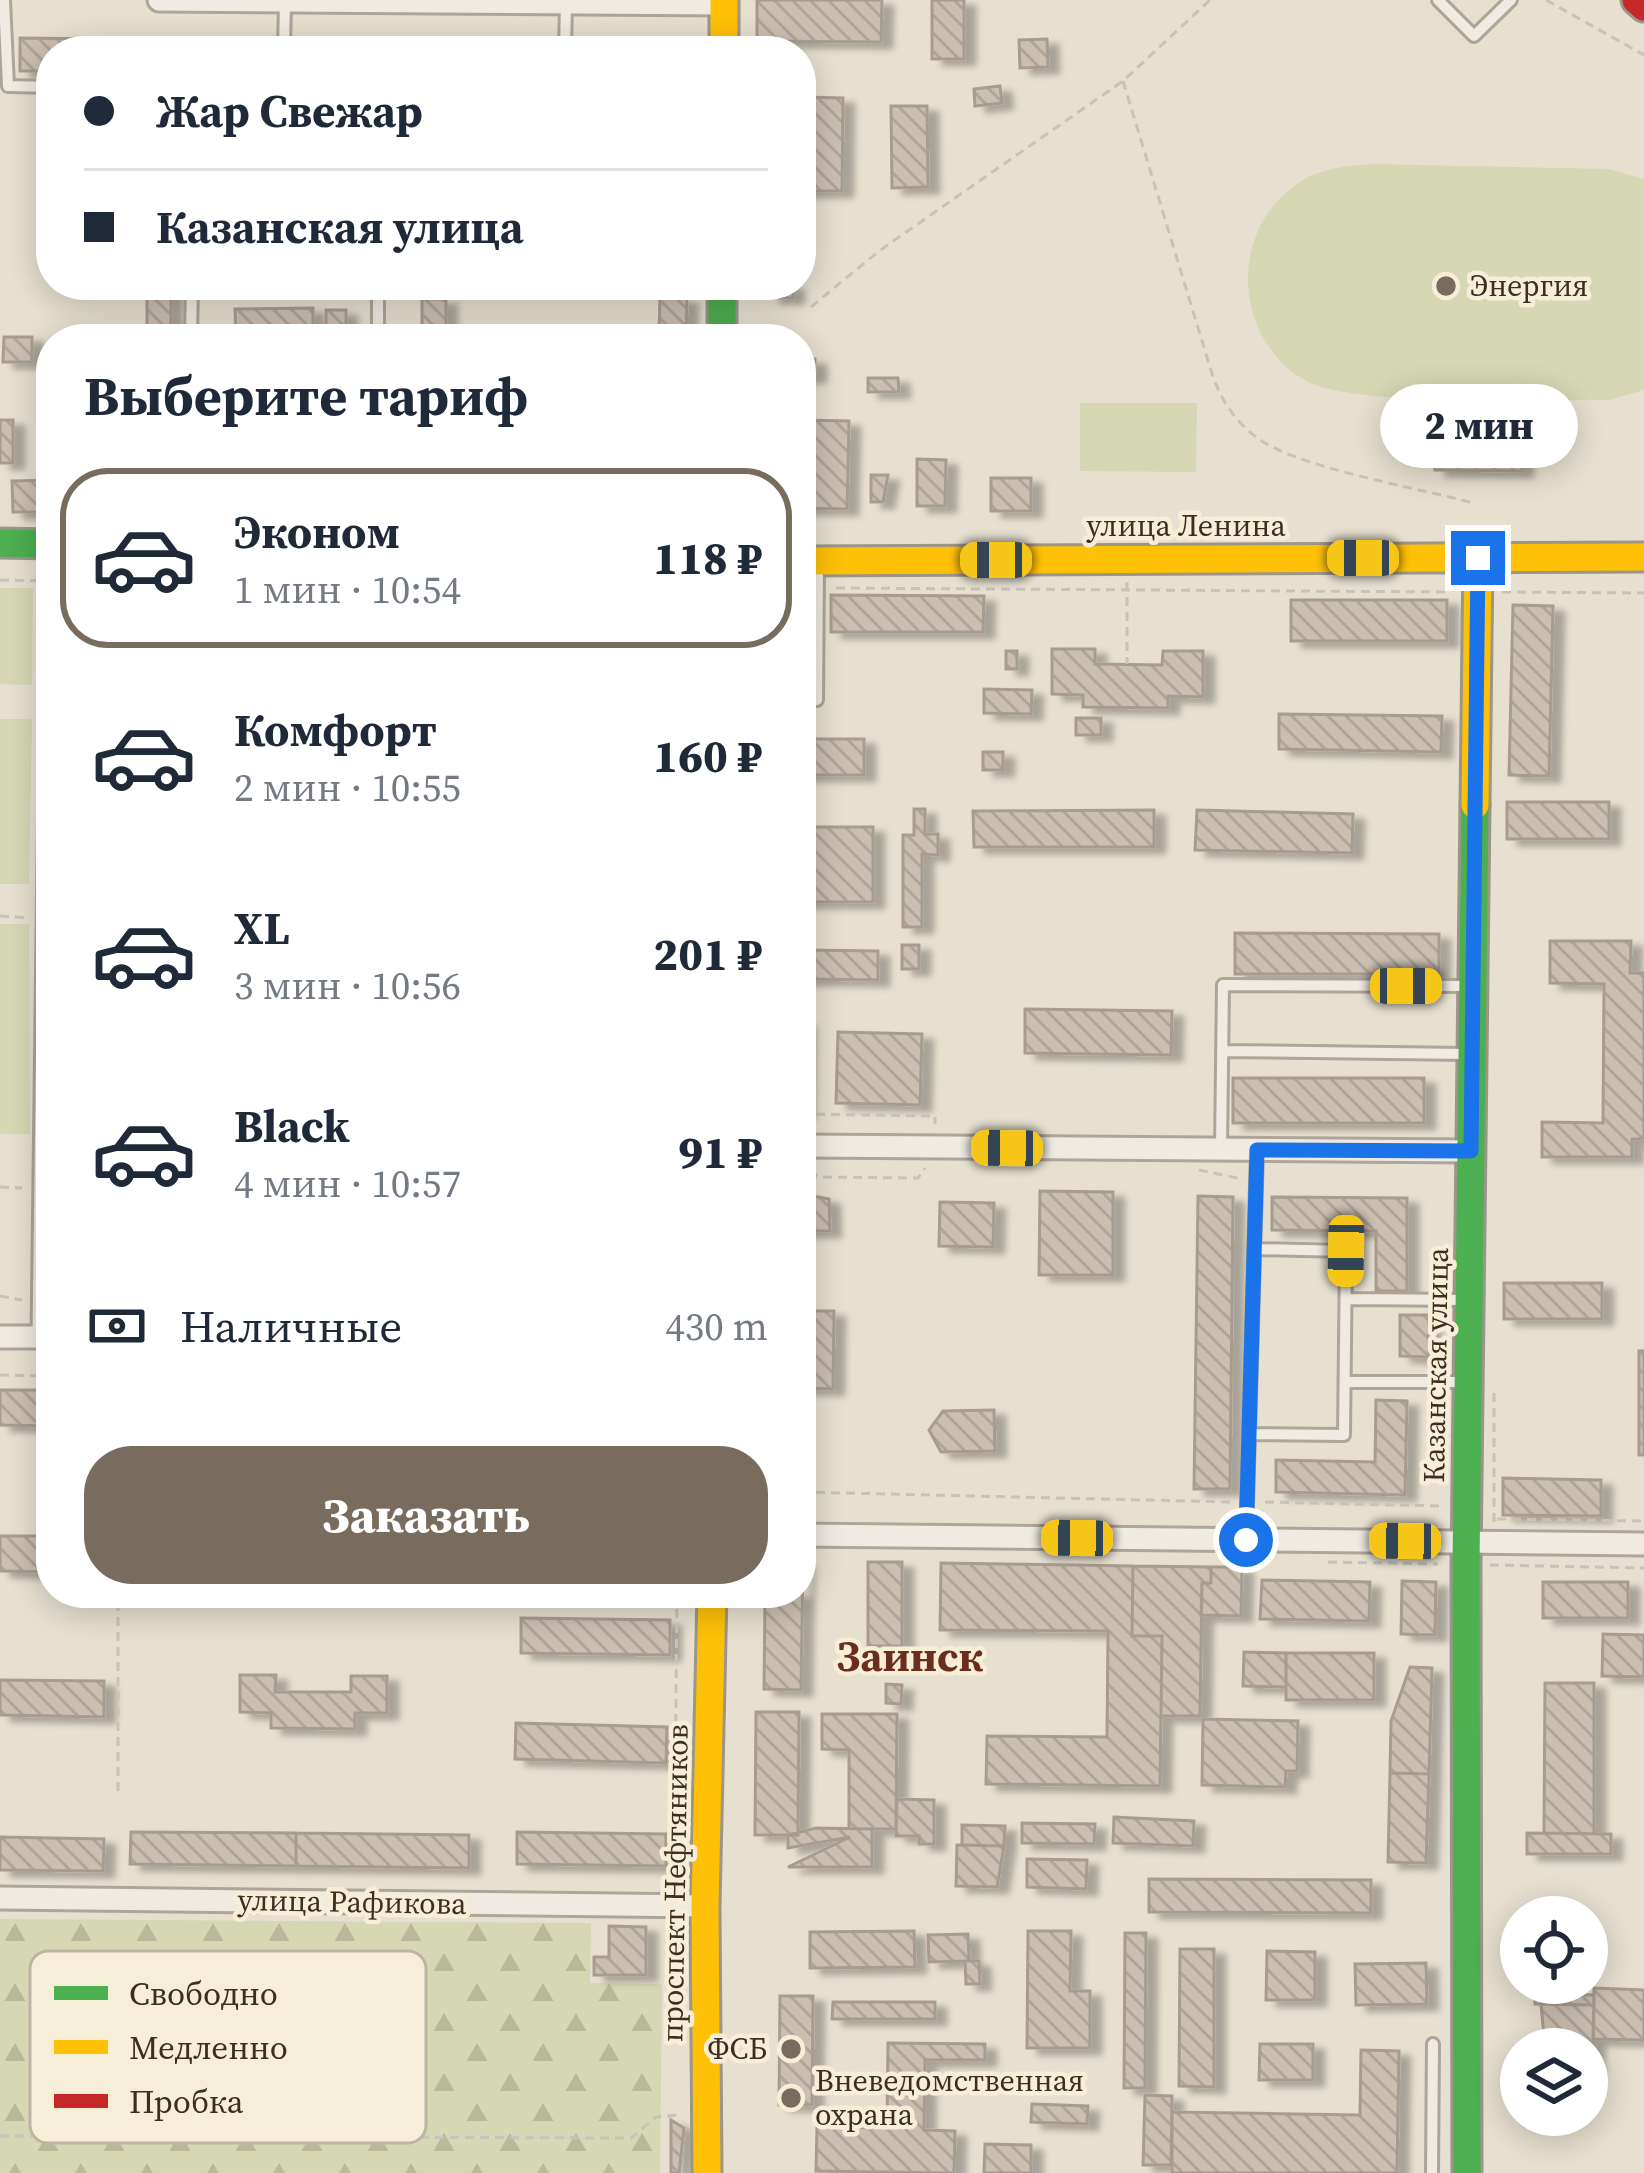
<!DOCTYPE html>
<html lang="ru">
<head>
<meta charset="utf-8">
<style>
  :root { --surface:#fff; --page:#f2f2f3; --text:#1f2937; --muted:#747a83; --line:#e0e1e3; --accent:#786c5e }
  body { margin:0; font-family:"Source Serif 4",serif; background:var(--page); color:var(--text); height:100vh; display:flex; flex-direction:column; font-size:45px; white-space:nowrap }
  * { box-sizing:border-box; margin:0 }
  p { font-size:39px; color:var(--muted) }
  .icon { flex:none; width:66px; height:66px; fill:none; stroke:currentColor; stroke-width:2; stroke-linecap:round; stroke-linejoin:round }
  .map { position:relative; flex:1; overflow:hidden }
  .drawer { position:absolute; left:36px; top:324px; width:780px; height:1284px; display:flex; flex-direction:column; background:var(--surface); border-radius:48px; box-shadow:0 6px 30px #0003 }
  .drawer>* { flex:none }
  .hud { position:absolute; left:36px; top:36px; width:780px; height:264px; border-radius:48px; box-shadow:0 6px 30px #0003; display:grid; align-content:center; height:264px; padding:0 48px; background:var(--surface) }
  .buttons { position:absolute; left:1500px; top:1896px; display:grid; gap:24px }
  .buttons a { display:grid; place-items:center; width:108px; height:108px; border-radius:50%; background:var(--surface); box-shadow:0 6px 30px #0003; font-size:60px }
  .end { position:absolute; width:54px; height:54px; margin:-27px; border:15px solid #1a73e8; background:#fff; box-shadow:0 0 0 6px #fff }
  .from { border-radius:50% }
  .bubble { position:absolute; height:84px; border-radius:42px; background:var(--surface); box-shadow:0 6px 30px #0003; font-size:39px; font-weight:800; line-height:84px; text-align:center }
  .car { position:absolute; width:36px; height:72px; margin:-36px -18px; border-radius:15px; box-shadow:0 0 9px 3px #0007; background:linear-gradient(#f5c518 24%,#345 0 40%,#f5c518 0 76%,#345 0 86%,#f5c518 0) }
  .hud b { display:flex; align-items:center; gap:42px; height:114px; font-size:45px }
  .hud b+b { border-top:3px solid var(--line) }
  .hud i { width:30px; height:30px; background:var(--text) }
  ul { padding:0; list-style:none }
  li { display:flex; align-items:center; gap:36px; height:180px; margin:0 24px 18px; padding:0 24px; border:6px solid transparent; border-radius:48px }
  li div { flex:1 }
  li b { display:block; font-size:45px }
  li em { font-style:normal; font-weight:800 }
  li.active { border-color:var(--accent) }
  li>.icon { width:108px; height:108px; stroke-width:1.5 }
  h2 { padding:0 48px; font-size:54px; line-height:144px }
  .pay { display:flex; align-items:center; gap:30px; height:132px; padding:0 48px; font-size:45px }
  .pay p { margin-inline-start:auto }
  .button { display:flex; gap:24px; margin-top:auto; padding:24px 48px }
  .button a { flex:1; height:138px; border-radius:48px; background:var(--accent); color:#fff; font-size:48px; font-weight:800; line-height:138px; text-align:center }
  .map>svg:first-child { display:block }
  .forest { fill:url(#forest-firs) }
  .green { fill:#d6d7b3 }
  .building { fill:url(#building-back-hatch); stroke:#a89c90; stroke-width:3; filter:url(#shadow) }
  .lines { fill:none; stroke-linecap:round; stroke-linejoin:round }
  .lane-casing { stroke:#ada599; stroke-width:16 }
  .street-casing { stroke:#ada599; stroke-width:27 }
  .fast-casing { stroke:#9c958a; stroke-width:33 }
  .slow-casing { stroke:#9c958a; stroke-width:33 }
  .jam-casing { stroke:#9c958a; stroke-width:33 }
  .path { stroke:#c8c2b9; stroke-width:3; stroke-dasharray:9 6; stroke-linecap:butt }
  .lane { stroke:#efebe3; stroke-width:10 }
  .street { stroke:#efebe3; stroke-width:21 }
  .fast { stroke:#4caf50; stroke-width:27 }
  .slow { stroke:#ffc107; stroke-width:27 }
  .jam { stroke:#c62828; stroke-width:27 }
  .route { stroke:#1a73e8; stroke-width:15 }
  .poi-dot { fill:#786c5e; stroke:#f7eed8; stroke-width:4.5 }
  .labels { text-anchor:middle; stroke-width:9; stroke-linejoin:round; paint-order:stroke }
  .poi-label { font-size:30px; fill:#3d2e20; stroke:#f7eed8; text-anchor:start }
  .street-label { font-size:30px; fill:#3d2e20; stroke:#f7eed8 }
  .district-label { font-size:42px; font-weight:bold; fill:#6b2e1e; stroke:#f7eed8 }
  .key { fill:#f7eed8; stroke:#bfb4a1; stroke-width:3 }
  .key-label { font-size:33px; fill:#3d2e20 }
</style>
</head>
<body>
<div class="map">
<svg width="1644" height="2173" viewBox="0 0 1644 2173">
  <defs>
    <pattern id="forest-firs" width="22" height="20" patternUnits="userSpaceOnUse" patternTransform="scale(3)"><rect width="22" height="20" fill="#d6d7b3"/><path d="M5 1l3.5 6h-7zM16 11l3.5 6h-7z" fill="#b9b99a"/></pattern>
    <pattern id="building-back-hatch" width="6" height="6" patternUnits="userSpaceOnUse" patternTransform="scale(3)"><rect width="6" height="6" fill="#cbbfb2"/><path d="M-1 5l2 2M0 0l6 6M5-1l2 2" fill="none" stroke="#afa499"/></pattern>
    <filter id="shadow"><feDropShadow dx="11" dy="6" stdDeviation="3" flood-color="#0004"/></filter>
  </defs>
  <rect width="100%" height="100%" fill="#e7e0d1"/>
  <path class="forest" d="M0,1919L591,1923L590,1983L662,1984L660,2173H0Z"/>
  <path class="green" d="M1373,164L1608,169L1644,179V390L1609,400C1545,399 1353,407 1306,381C1234,340 1228,234 1294,186C1318,168 1345,166 1373,164Z
    M1080,403H1197L1196,472L1080,471Z
    M0,588H33L32,685L0,684Z
    M0,719H32L29,884H0Z
    M0,924H29L30,1134H0Z"/>
  <path class="building" d="M757,0H882L881,42L757,41Z
    M932,0H964V59H932Z
    M20,38L268,41L267,51H51V71H20Z
    M1047,39L1048,67L1020,68L1019,40Z
    M580,41H628V51H580Z
    M308,42L557,46V51H308Z
    M1000,86L1002,103L975,106L974,89Z
    M801,97L843,98L842,191H801Z
    M891,106H927L928,187L892,188Z
    M147,285H171V339H147Z
    M769,285H793V298L769,297Z
    M660,298H687L686,335L659,334Z
    M422,299H446V339H422Z
    M313,308V339H236L235,309Z
    M326,310H346V327H326Z
    M4,337H32V362H3Z
    M801,359H815V376L801,377Z
    M868,378H898L899,392H868Z
    M40,418H51V445H42Z
    M0,420H13V463H0Z
    M801,420L849,421L847,509L801,508Z
    M1435,441L1522,442V471L1435,470Z
    M917,459L946,460L945,506H917Z
    M871,475H888L883,502H871Z
    M991,478H1031V511H991Z
    M51,480V512H13L12,481Z
    M831,595L984,596L983,632H831Z
    M1291,600H1447V641H1291Z
    M1513,605L1553,606L1549,776L1509,775Z
    M1052,649H1095V664L1162,665L1163,651H1203V697L1168,696V708L1083,707V695L1052,694Z
    M1006,651H1017V669H1006Z
    M984,689L1032,690L1031,714L984,713Z
    M1279,714L1442,716L1441,752L1279,749Z
    M1076,718H1101V735H1076Z
    M801,739H864V775H801Z
    M983,752H1003V770H983Z
    M1507,802H1609V839H1507Z
    M914,809H925V834H938V855L922,854V927H903V835H914Z
    M1154,810V847H974L973,811Z
    M1197,810L1353,814L1352,853L1195,850Z
    M801,827H873V902H801Z
    M1235,933L1439,934V974H1235Z
    M1550,941H1631L1630,973H1644V1139H1632V1157H1542V1122L1603,1123L1604,984L1550,983Z
    M902,945H919V969H902Z
    M801,950L878,951V980L801,979Z
    M1025,1009L1172,1011L1171,1055L1025,1053Z
    M801,1022H804L803,1112H801Z
    M838,1032L922,1034L920,1105L836,1103Z
    M1233,1078H1424V1123H1233Z
    M1040,1191L1113,1192V1275H1039Z
    M801,1194L829,1199L830,1231H801Z
    M1198,1196L1233,1197L1230,1489H1194Z
    M1272,1197L1407,1198V1291H1376V1231L1272,1230Z
    M940,1202L994,1203L993,1247L939,1246Z
    M1504,1283H1602V1319H1504Z
    M801,1311H834L833,1389L801,1388Z
    M1400,1315H1429V1357L1400,1356Z
    M1639,1351H1644V1455H1639Z
    M0,1390H51V1426L0,1425Z
    M1376,1400L1407,1401L1405,1495L1276,1492V1460L1375,1462Z
    M994,1410L995,1451L941,1452L929,1430L943,1411Z
    M1503,1478L1601,1480V1516L1503,1515Z
    M0,1536H51V1572L0,1571Z
    M803,1560L801,1690L764,1689L765,1593H801Z
    M868,1562H902V1646H868Z
    M941,1563L1133,1566L1132,1636H1162L1160,1786L986,1784L987,1736L1107,1737L1108,1631L940,1630Z
    M1133,1566L1211,1567V1583H1202L1200,1716H1161L1162,1636H1132Z
    M1211,1567H1242L1241,1616L1201,1615L1202,1583H1211Z
    M1262,1580L1370,1582L1369,1621L1260,1619Z
    M1402,1581L1436,1582L1435,1635L1401,1634Z
    M1543,1582H1628V1618H1543Z
    M521,1618L670,1620V1655L521,1653Z
    M1603,1634L1644,1635V1677L1602,1676Z
    M1244,1652L1286,1653V1687L1243,1686Z
    M1286,1653H1374V1700H1286Z
    M1410,1667L1432,1668L1429,1774L1390,1773L1391,1721Z
    M240,1675H276L275,1692H351V1676H387V1713H355V1729L271,1728V1713L240,1712Z
    M0,1680L104,1681V1717L0,1715Z
    M1545,1683H1594V1834L1544,1833Z
    M886,1684L902,1685L901,1704L886,1703Z
    M756,1712H799L798,1835H755Z
    M822,1714H897L896,1829H849V1750L822,1749Z
    M1203,1719L1298,1721L1297,1771H1286L1285,1787L1202,1785Z
    M516,1723L667,1727L666,1763L515,1759Z
    M1390,1773L1429,1774L1426,1863L1388,1862Z
    M897,1799L934,1800V1844H919V1836H896Z
    M1114,1817L1194,1821L1193,1846L1113,1843Z
    M1022,1823L1095,1824L1094,1844L1022,1843Z
    M962,1825L1005,1826L1004,1846L962,1845Z
    M816,1828L872,1829V1867H788L850,1837L788,1848V1835Z
    M131,1832L296,1833V1866L130,1864Z
    M517,1832L666,1834V1866L517,1864Z
    M296,1833L469,1835V1868L296,1866Z
    M1527,1833L1611,1834V1854H1527Z
    M0,1837L104,1839L103,1871L0,1870Z
    M957,1845L1004,1846L997,1887L956,1886Z
    M1027,1859L1087,1860L1086,1889L1027,1887Z
    M1149,1879L1371,1880V1913L1149,1912Z
    M609,1926L646,1927V1975H594V1957H609Z
    M914,1931L915,1967L810,1968V1932Z
    M1028,1931H1071L1070,1991H1090V2048H1027Z
    M1125,1933H1146L1145,2088H1124Z
    M968,1934L969,1961L929,1962L928,1935Z
    M1180,1949H1214V2087L1179,2086Z
    M1267,1951L1315,1952V2000H1266Z
    M965,1961H979L980,1984H966Z
    M1426,1963L1427,2004L1356,2005L1355,1964Z
    M1594,1988L1644,1990V2040L1593,2039Z
    M1535,1994L1594,1995V2005L1535,2004Z
    M780,1996H813L812,2105H779Z
    M833,2002H935V2019H832Z
    M1541,2004L1594,2005L1593,2067L1587,2066V2049H1539L1545,2047Z
    M888,2043L985,2044V2060H925L924,2130L955,2131L954,2173L816,2171L817,2127L887,2128Z
    M1260,2044H1313V2080H1259Z
    M1361,2050L1399,2051L1397,2173H1172V2112L1360,2115Z
    M1145,2095L1172,2096L1171,2165H1143Z
    M1032,2104L1088,2106L1087,2124L1031,2122Z
    M671,2120L684,2128L679,2173H671Z
    M985,2144L1031,2145V2173H984Z"/>
  <g class="lines">
    <g class="lane-casing">
      <path id="lane" d="M4,0L8,86L51,87
        M1438,0L1474,36L1511,0
        M284,51L285,1
        M565,51L566,3
        M191,339L192,285
        M378,339V285
        M801,700H817L818,564
        M1222,1051L1469,1054
        M1221,1149L1223,985L1469,986
        M1346,1299L1468,1300
        M1345,1382H1468
        M1249,1434L1344,1435L1346,1251L1254,1249
        M1246,1540L1257,1150
        M1432,2173L1433,2044"/>
    </g>
    <g class="street-casing">
      <path id="street" d="M159,0L724,4
        M801,1146L1471,1151
        M0,1337H51
        M43,1337L51,696
        M801,1535L1644,1544
        M0,1898L705,1906"/>
    </g>
    <g class="fast-casing">
      <path id="fast" d="M722,285V339
        M0,543L51,544
        M1467,2173L1466,1565L1475,805"/>
    </g>
    <g class="slow-casing">
      <path id="slow" d="M724,0V51
        M801,561L1644,557
        M1475,805L1478,558
        M707,2173L705,1906L712,1593"/>
    </g>
    <g class="jam-casing">
      <path id="jam" d="M1636,0L1644,7"/>
    </g>
    <path class="path" d="M1546,0L1644,55
      M1123,81L1213,377C1222,401 1235,421 1256,437C1296,468 1420,488 1473,503
      M811,307L879,251L1123,81L1210,0
      M0,580L51,581
      M1127,582V664
      M836,588L1450,592
      M1502,592L1644,593
      M0,916L29,918
      M801,1114L935,1116V1124
      M813,1169L817,1177L918,1178L925,1168
      M1199,1170L1242,1179
      M0,1187L22,1188
      M0,1296L22,1300
      M0,1375L51,1376
      M801,1492L1231,1502
      M1265,1502L1441,1506
      M1497,1519L1644,1521
      M1494,1522V1393
      M1328,1562L1438,1564
      M1490,1565L1644,1568
      M118,1791V1593
      M674,1888L677,1593
      M0,2136L631,2138L656,2117L680,2115"/>
    <use href="#lane" class="lane"/>
    <use href="#street" class="street"/>
    <use href="#fast" class="fast"/>
    <use href="#slow" class="slow"/>
    <use href="#jam" class="jam"/>
  </g>
  <g class="lines">
    <path class="route" d="M1246,1540L1257,1150L1471,1151L1478,558"/>
  </g>
  <g class="poi-dot">
    <circle cx="1446" cy="286" r="12"/>
    <circle cx="791" cy="2049" r="12"/>
    <circle cx="791" cy="2098" r="12"/>
  </g>
  <g class="labels">
    <g class="poi-label">
      <text x="1470" y="296">Энергия</text>
      <text x="767" y="2059" text-anchor="end">ФСБ</text>
      <text x="815" y="2091">Вневедомственная<tspan x="815" dy="34">охрана</tspan></text>
    </g>
    <g class="street-label">
      <text x="1186" y="536">улица Ленина</text>
      <text transform="translate(1436 1365) rotate(-89)" y="10">Казанская улица</text>
      <text transform="translate(675 1883) rotate(-89)" y="10">проспект Нефтяников</text>
      <text transform="translate(352 1902) rotate(1)" y="10">улица Рафикова</text>
    </g>
    <g class="district-label">
      <text x="910" y="1671">Заинск</text>
    </g>
  </g>
  <rect x="30" y="1951" width="396" height="192" rx="18" class="key"/>
  <rect x="54" y="1986" width="54" height="14" fill="#4caf50"/>
  <rect x="54" y="2040" width="54" height="14" fill="#ffc107"/>
  <rect x="54" y="2094" width="54" height="14" fill="#c62828"/>
  <g class="key-label">
    <text x="129" y="2005">Свободно</text>
    <text x="129" y="2059">Медленно</text>
    <text x="129" y="2113">Пробка</text>
  </g>
</svg>
<div class="buttons">
<a><svg class="icon" aria-label="locate" viewBox="0 0 24 24"><circle cx="12" cy="12" r="6"/><path d="M12 2v4M12 18v4M2 12h4M18 12h4"/></svg></a>
<a><svg class="icon" aria-label="layers" viewBox="0 0 24 24"><path d="M12 4l9 5-9 5-9-5zM3 14l9 5 9-5"/></svg></a>
</div>
<i class="end from" style="left:1246px;top:1540px"></i>
<i class="end" style="left:1478px;top:558px"></i>
<div class="bubble" style="left:1380px;top:384px;width:198px">2 мин</div>
<i class="car" style="left:1363px;top:558px;rotate:270deg"></i>
<i class="car" style="left:996px;top:560px;rotate:270deg"></i>
<i class="car" style="left:1406px;top:986px;rotate:90deg"></i>
<i class="car" style="left:1007px;top:1148px;rotate:271deg"></i>
<i class="car" style="left:1346px;top:1251px;rotate:181deg"></i>
<i class="car" style="left:1077px;top:1538px;rotate:271deg"></i>
<i class="car" style="left:1405px;top:1541px;rotate:271deg"></i>
<div class="hud">
<b><i class="from"></i>Жар Свежар</b>
<b><i></i>Казанская улица</b>
</div>
<section class="drawer">
<h2>Выберите тариф</h2>
<ul>
<li class="active"><svg class="icon" aria-label="car" viewBox="0 0 24 24"><path d="M5 17H2v-5l4-1 3-4h7l3 4 3 1v5h-3M9 17h6M6 11h13"/><circle cx="7" cy="17" r="2"/><circle cx="17" cy="17" r="2"/></svg><div><b>Эконом</b><p>1 мин · 10:54</p></div><em>118 ₽</em></li>
<li><svg class="icon" aria-label="car" viewBox="0 0 24 24"><path d="M5 17H2v-5l4-1 3-4h7l3 4 3 1v5h-3M9 17h6M6 11h13"/><circle cx="7" cy="17" r="2"/><circle cx="17" cy="17" r="2"/></svg><div><b>Комфорт</b><p>2 мин · 10:55</p></div><em>160 ₽</em></li>
<li><svg class="icon" aria-label="car" viewBox="0 0 24 24"><path d="M5 17H2v-5l4-1 3-4h7l3 4 3 1v5h-3M9 17h6M6 11h13"/><circle cx="7" cy="17" r="2"/><circle cx="17" cy="17" r="2"/></svg><div><b>XL</b><p>3 мин · 10:56</p></div><em>201 ₽</em></li>
<li><svg class="icon" aria-label="car" viewBox="0 0 24 24"><path d="M5 17H2v-5l4-1 3-4h7l3 4 3 1v5h-3M9 17h6M6 11h13"/><circle cx="7" cy="17" r="2"/><circle cx="17" cy="17" r="2"/></svg><div><b>Black</b><p>4 мин · 10:57</p></div><em>91 ₽</em></li>
</ul>
<div class="pay"><svg class="icon" aria-label="cash" viewBox="0 0 24 24"><path d="M3 7h18v10H3z"/><circle cx="12" cy="12" r="2"/></svg>Наличные<p>430 m</p></div>
<div class="button"><a>Заказать</a></div>
</section>
</div>
</body>
</html>
